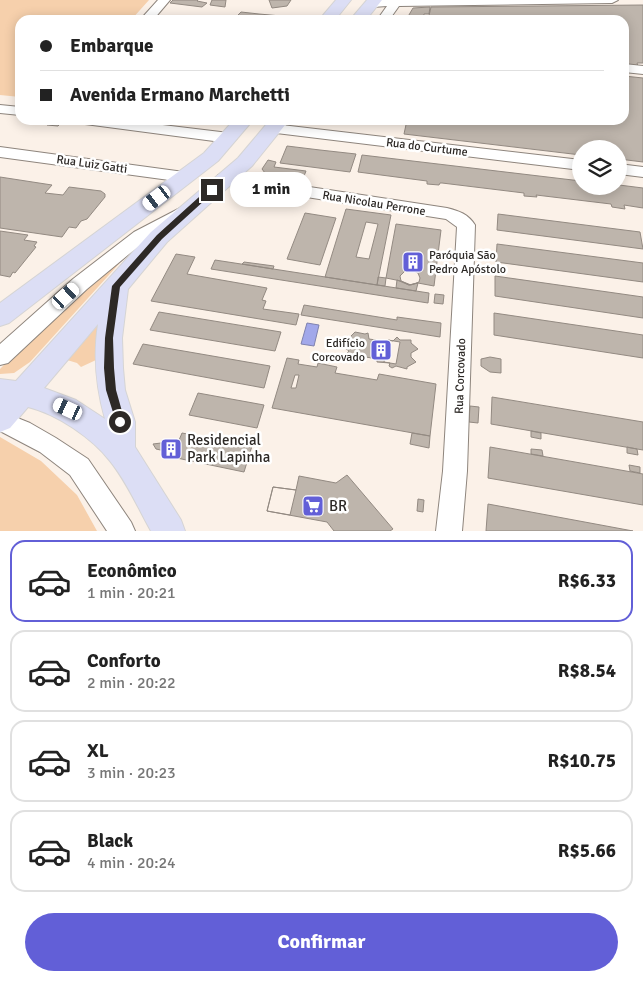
<!DOCTYPE html>
<html lang="pt">
<head>
<meta charset="utf-8">
<style>
  :root { --surface:#fff; --page:#f6f6f6; --text:#222; --muted:#767676; --line:#e0e0e0; --accent:#625fd7 }
  body { margin:0; font-family:Signika,sans-serif; background:var(--page); color:var(--text); height:100vh; display:flex; flex-direction:column; font-size:19px; white-space:nowrap }
  * { box-sizing:border-box; margin:0 }
  p { font-size:16px; color:var(--muted) }
  .icon { flex:none; width:28px; height:28px; fill:none; stroke:currentColor; stroke-width:2; stroke-linecap:round; stroke-linejoin:round }
  .map { position:relative; height:531px; overflow:hidden }
  .drawer { display:flex; flex-direction:column; background:var(--surface); flex:1 }
  .drawer>* { flex:none }
  .top-card { position:absolute; left:15px; top:15px; width:614px; height:110px; border-radius:15px; box-shadow:0 2px 12px #0003; display:grid; align-content:center; height:110px; padding:0 25px; background:var(--surface) }
  .fabs { position:absolute; left:572px; top:140px; display:grid; gap:10px }
  .fabs a { display:grid; place-items:center; width:55px; height:55px; border-radius:50%; background:var(--surface); box-shadow:0 2px 12px #0003; font-size:25px }
  .end { position:absolute; width:22px; height:22px; margin:-11px; border:6px solid #2d2926; background:#fff; box-shadow:0 0 0 2px #fff }
  .from { border-radius:50% }
  .bubble { position:absolute; height:35px; border-radius:18px; background:var(--surface); box-shadow:0 2px 12px #0003; font-size:16px; font-weight:700; line-height:35px; text-align:center }
  .car { position:absolute; width:15px; height:30px; margin:-15px -8px; border-radius:6px; box-shadow:0 0 4px 1px #0007; background:linear-gradient(#fff 24%,#345 0 40%,#fff 0 76%,#345 0 86%,#fff 0) }
  .top-card b { display:flex; align-items:center; gap:18px; height:48px; font-size:19px }
  .top-card b+b { border-top:1px solid var(--line) }
  .top-card i { width:12px; height:12px; background:var(--text) }
  ul { padding:9px 0 0; list-style:none }
  li { display:flex; align-items:center; gap:15px; height:82px; margin:0 10px 8px; padding:0 15px; border:2px solid var(--line); border-radius:15px }
  li div { flex:1 }
  li b { display:block; font-size:19px }
  li em { font-style:normal; font-weight:700 }
  li.active { border-color:var(--accent) }
  li>.icon { width:45px; height:45px; stroke-width:1.5 }
  .action { display:flex; gap:10px; margin-top:auto; padding:10px 25px }
  .action a { flex:1; height:58px; border-radius:30px; background:var(--accent); color:#fff; font-size:20px; font-weight:700; line-height:58px; text-align:center }
  .map>svg:first-child { display:block }
  .green { fill:#f6d0ac }
  .water { fill:#a2a8ea; stroke:#7f82af }
  .building { fill:#beb5ac; stroke:#938a82; fill-rule:evenodd }
  .lines { fill:none; stroke-linecap:round; stroke-linejoin:round }
  .minor-casing { stroke:#8e857d; stroke-width:2 }
  .major-casing { stroke:#d5d4d4; stroke-width:2 }
  .minor { fill:#fff; fill-rule:evenodd }
  .major { fill:#dcdef5; fill-rule:evenodd }
  .route { fill:#2d2926 }
  .labels { text-anchor:middle; stroke-width:5; stroke-linejoin:round; paint-order:stroke }
  .street-label { font-size:12px; fill:#2d2926; stroke:#fff }
  .poi-label { font-size:12px; fill:#2d2926; stroke:#fff; text-anchor:start }
  .near-poi-label { font-size:15px; fill:#2d2926; stroke:#fff; text-anchor:start }
</style>
</head>
<body>
<div class="map">
<svg width="643" height="531" viewBox="0 0 643 531">
  <rect width="100%" height="100%" fill="#fbf1e8"/>
  <path class="green" d="M0,0H149L131,20H20V97L0,95Z
    M137,244L30,362L14,373L0,374V369L83,285Z
    M99,324L96,360L81,367L77,363L67,360Z
    M0,437L41,461L77,495L97,531H0Z"/>
  <path class="water" d="M307,323L319,325L314,346L301,344Z"/>
  <path class="building" d="M173,0H198L197,1L207,3L202,7L170,3Z
    M212,0H226L225,7L210,5Z
    M269,0H291L287,6L272,8Z
    M643,5V63H637L638,66L627,65L626,62H624V20H428L431,7Z
    M430,7L429,14H424L423,20H406L413,8Z
    M241,12L259,14L281,16L277,20H249L236,17Z
    M624,76L643,78V162L619,159V149H581V155L404,134L407,120H624Z
    M54,120H60L58,123H61L58,126L47,125Z
    M287,146L320,150L356,154L350,172L280,163Z
    M362,155L581,181V186L619,185L643,188V208L624,205L625,209L612,207L611,204L536,195L537,197L524,196V193L442,183H440L439,185L427,184V181L358,172Z
    M268,160L276,162L274,167L306,171L304,176L265,173L262,169Z
    M0,177L52,185L45,193L63,195L69,187L101,191L105,194V197L87,219L81,221L76,228L69,227L62,237L0,228Z
    M346,209L391,215L377,285L325,277ZM366,222L378,224L369,259L356,257Z
    M305,213L336,218L320,265L287,259Z
    M498,214L640,232L643,249L497,230Z
    M396,224L441,230L434,286L418,283L409,285L401,281L386,278Z
    M0,231L28,235L24,240L37,242L34,246L36,247L15,273L13,272L10,277L0,275Z
    M497,244L643,263V282L496,262Z
    M176,254L195,257L187,274L267,288L262,300L266,301L263,309L299,314L296,325L151,301Z
    M215,260L429,293L428,303L211,269Z
    M244,262L274,266L273,269L242,264Z
    M406,270H412L418,273L420,278L419,282L411,285L401,281L400,276Z
    M495,276L643,297V318L495,296Z
    M378,277L386,278L385,286L377,285Z
    M397,280L409,285L418,283L416,291L396,288Z
    M435,294L444,295L443,304L434,303Z
    M304,305L397,320V317L441,323L440,337L301,315Z
    M159,312L281,332L275,351L150,330Z
    M494,313L643,335V358L494,335Z
    M355,332L365,334L368,333L369,339L376,340V343L387,345L388,340L393,341L397,337L400,340H411V343L418,349L411,353V357L416,362L407,367V369L396,366L392,368L389,366L390,363L377,362V359L366,357L363,363L360,361L348,360L349,358L346,355L349,351L345,348L347,340L351,339V336Z
    M388,340L400,342L396,364L384,362Z
    M143,344L270,366L264,388L133,364Z
    M490,357L501,359V373L490,372L481,366V359Z
    M287,358L299,360L298,364L317,367L318,363L337,367L335,373L377,380L379,374L436,384L430,436L272,408ZM295,375H299L296,388H291Z
    M198,393L264,405L257,428L189,415Z
    M492,397L643,422V450L491,424Z
    M470,406L479,407L478,423L469,422Z
    M531,431L541,433V439L531,437Z
    M182,433L252,446L244,472L172,457Z
    M412,433L430,436L429,448L410,444Z
    M169,442L165,451L156,449L153,444Z
    M168,445L176,447L172,457L165,451Z
    M490,447L643,474V505L488,478Z
    M627,447L637,449L638,455L627,453Z
    M531,449L542,450L543,456L531,454Z
    M629,465L640,467V473L630,471Z
    M347,475L393,529L390,531H334L327,522L267,511L273,487L296,490L299,476L336,483Z
    M273,487L296,490L290,515L267,511Z
    M418,499L424,500L423,512L417,511Z
    M488,504L633,531H486Z"/>
  <g class="lines">
    <g class="minor-casing">
      <path id="minor" d="M158,0H170L153,20H140Z
        M618,0L612,3L399,6L389,20H377L387,6L373,7L367,3L371,0Z
        M624,64L643,66V74L624,72Z
        M0,105L20,107V115L0,113Z
        M78,120H121L229,133L234,135L237,138L234,141L229,143L85,124L80,123Z
        M273,124L581,160V170L268,132L265,129L268,126Z
        M0,147L184,172L190,173L192,177L190,181L184,182L0,157Z
        M619,164L643,167V177L619,174Z
        M224,174L447,208C459,211 468,214 475,225L467,471L462,531H436L443,471L457,227L446,219L218,183L216,179L218,175Z
        M184,206L190,208L193,212L190,216L146,240L87,289L8,363L0,365V344L73,279L134,232Z
        M0,411L30,423L56,438L88,459L131,522L135,531H107L70,475L40,452L0,431Z"/>
    </g>
    <g class="major-casing">
      <path id="major" d="M336,0H351L335,20H319Z
        M367,0H382L366,20H350Z
        M234,120H253L218,161L9,323L0,326V303L204,153Z
        M270,120H289L252,166L167,242L128,289L122,338L123,368L125,390L135,422V447L181,520L185,531H151C138,508 127,482 110,461C92,438 57,414 28,407L10,428L0,432V379L16,381L151,232L238,158ZM98,324C93,357 96,387 105,419L76,400L44,388Z"/>
    </g>
    <use href="#minor" class="minor"/>
    <use href="#major" class="major"/>
  </g>
  <path class="route" d="M209,188L216,190L162,239L120,287L113,338L114,368L116,390L125,422L124,425H117L106,390L104,368L105,338L112,286L157,235Z"/>
  <defs>
    <g id="building-square" transform="scale(1.125)"><rect x="-9" y="-9" width="18" height="18" rx="4" fill="#625fd7" stroke="#fff"/><path d="M-4-6H4V6H1V3H-1V6H-4ZM-2.5-4.3h1.7v1.8h-1.7ZM.8-4.3h1.7v1.8H.8ZM-2.5-1h1.7V.8h-1.7ZM.8-1h1.7V.8H.8Z" fill="#fff"/></g>
    <g id="supermarket-square" transform="scale(1.125)"><rect x="-9" y="-9" width="18" height="18" rx="4" fill="#625fd7" stroke="#fff"/><path d="M-6-5.5h2.5l.6 2H6L4.5 2H-2.5L-4.4-4H-6ZM-1.5 3.2a1.3 1.3 0 1 0 .1 0ZM3 3.2a1.3 1.3 0 1 0 .1 0Z" fill="#fff"/></g>
  </defs>
  <g fill-rule="evenodd">
    <use href="#building-square" x="413" y="262"/>
    <use href="#building-square" x="381" y="350"/>
    <use href="#building-square" x="171" y="449"/>
    <use href="#supermarket-square" x="313" y="506"/>
  </g>
  <g class="labels">
    <g class="street-label">
      <text transform="translate(427 147) rotate(7)" y="4">Rua do Curtume</text>
      <text transform="translate(92 164) rotate(8)" y="4">Rua Luiz Gatti</text>
      <text transform="translate(374 203) rotate(9)" y="4">Rua Nicolau Perrone</text>
      <text transform="translate(460 376) rotate(-88)" y="4">Rua Corcovado</text>
    </g>
    <g class="poi-label">
      <text x="429" y="259">Paróquia São<tspan x="429" dy="14">Pedro Apóstolo</tspan></text>
      <text x="365" y="347" text-anchor="end">Edifício<tspan x="365" dy="14">Corcovado</tspan></text>
    </g>
    <g class="near-poi-label">
      <text x="187" y="445">Residencial<tspan x="187" dy="17">Park Lapinha</tspan></text>
      <text x="329" y="511">BR</text>
    </g>
  </g>
</svg>
<div class="fabs">
<a><svg class="icon" aria-label="layers" viewBox="0 0 24 24"><path d="M12 4l9 5-9 5-9-5zM3 14l9 5 9-5"/></svg></a>
</div>
<i class="end from" style="left:120px;top:422px"></i>
<i class="end" style="left:212px;top:190px"></i>
<div class="bubble" style="left:230px;top:172px;width:82px">1 min</div>
<i class="car" style="left:157px;top:198px;rotate:233deg"></i>
<i class="car" style="left:66px;top:296px;rotate:48deg"></i>
<i class="car" style="left:68px;top:409px;rotate:295deg"></i>
<div class="top-card">
<b><i class="from"></i>Embarque</b>
<b><i></i>Avenida Ermano Marchetti</b>
</div>
</div>
<section class="drawer">
<ul>
<li class="active"><svg class="icon" aria-label="car" viewBox="0 0 24 24"><path d="M5 17H2v-5l4-1 3-4h7l3 4 3 1v5h-3M9 17h6M6 11h13"/><circle cx="7" cy="17" r="2"/><circle cx="17" cy="17" r="2"/></svg><div><b>Econômico</b><p>1 min · 20:21</p></div><em>R$6.33</em></li>
<li><svg class="icon" aria-label="car" viewBox="0 0 24 24"><path d="M5 17H2v-5l4-1 3-4h7l3 4 3 1v5h-3M9 17h6M6 11h13"/><circle cx="7" cy="17" r="2"/><circle cx="17" cy="17" r="2"/></svg><div><b>Conforto</b><p>2 min · 20:22</p></div><em>R$8.54</em></li>
<li><svg class="icon" aria-label="car" viewBox="0 0 24 24"><path d="M5 17H2v-5l4-1 3-4h7l3 4 3 1v5h-3M9 17h6M6 11h13"/><circle cx="7" cy="17" r="2"/><circle cx="17" cy="17" r="2"/></svg><div><b>XL</b><p>3 min · 20:23</p></div><em>R$10.75</em></li>
<li><svg class="icon" aria-label="car" viewBox="0 0 24 24"><path d="M5 17H2v-5l4-1 3-4h7l3 4 3 1v5h-3M9 17h6M6 11h13"/><circle cx="7" cy="17" r="2"/><circle cx="17" cy="17" r="2"/></svg><div><b>Black</b><p>4 min · 20:24</p></div><em>R$5.66</em></li>
</ul>
<div class="action"><a>Confirmar</a></div>
</section>
</body>
</html>
